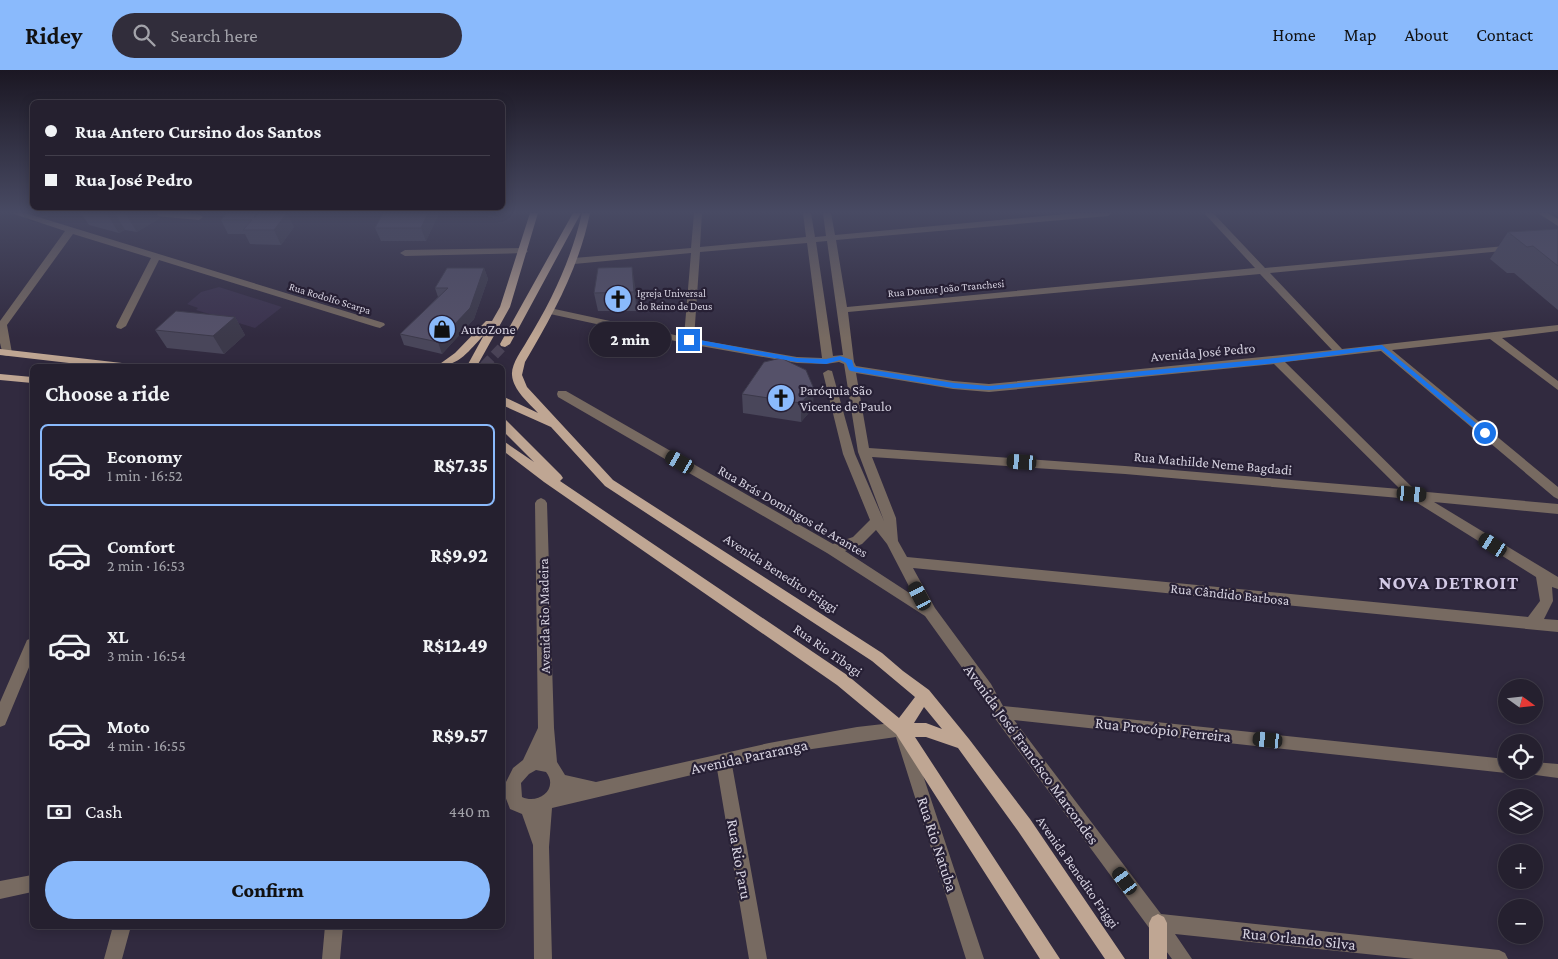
<!DOCTYPE html>
<html lang="en">
<head>
<meta charset="utf-8">
<style>
  :root { --surface:#25202f; --page:#312d3b; --text:#f1f3f6; --muted:#a3a3aa; --line:#423e4b; --accent:#8abafc }
  body { margin:0; font-family:"Crimson Pro",serif; background:var(--page); color:var(--text); height:100vh; display:flex; flex-direction:column; font-size:19px; white-space:nowrap }
  * { box-sizing:border-box; margin:0 }
  p { font-size:16px; color:var(--muted) }
  .icon { flex:none; width:28px; height:28px; fill:none; stroke:currentColor; stroke-width:2; stroke-linecap:round; stroke-linejoin:round }
  .map { position:relative; flex:1; overflow:hidden }
  .drawer { position:absolute; left:30px; top:294px; width:475px; height:565px; display:flex; flex-direction:column; background:var(--surface); border-radius:8px; box-shadow:0 2px 12px #0003,0 0 0 1px var(--line) }
  .drawer>* { flex:none }
  .top-card { position:absolute; left:30px; top:30px; width:475px; height:110px; border-radius:8px; box-shadow:0 2px 12px #0003,0 0 0 1px var(--line); display:grid; align-content:center; height:110px; padding:0 15px; background:var(--surface) }
  .needle { width:32px; rotate:105deg }
  .fabs { position:absolute; left:1498px; top:609px; display:grid; gap:10px }
  .fabs a { display:grid; place-items:center; width:45px; height:45px; border-radius:50%; background:var(--surface); box-shadow:0 2px 12px #0003,0 0 0 1px var(--line); font-size:25px }
  .end { position:absolute; width:22px; height:22px; margin:-11px; border:6px solid #1a73e8; background:#fff; box-shadow:0 0 0 2px #fff }
  .from { border-radius:50% }
  .bubble { position:absolute; height:35px; border-radius:18px; background:var(--surface); box-shadow:0 2px 12px #0003,0 0 0 1px var(--line); font-size:16px; font-weight:800; line-height:35px; text-align:center }
  .car { position:absolute; width:15px; height:30px; margin:-15px -8px; border-radius:6px; box-shadow:0 0 4px 1px #0007; background:linear-gradient(#222 24%,#8ab4d8 0 40%,#222 0 76%,#8ab4d8 0 86%,#222 0) }
  .top-card b { display:flex; align-items:center; gap:18px; height:48px; font-size:19px }
  .top-card b+b { border-top:1px solid var(--line) }
  .top-card i { width:12px; height:12px; background:var(--text) }
  ul { padding:0; list-style:none }
  li { display:flex; align-items:center; gap:15px; height:82px; margin:0 10px 8px; padding:0 5px; border:2px solid transparent; border-radius:8px }
  li div { flex:1 }
  li b { display:block; font-size:19px }
  li em { font-style:normal; font-weight:800 }
  li.selected { border-color:var(--accent) }
  li>.icon { width:45px; height:45px; stroke-width:1.5 }
  h2 { padding:0 15px; font-size:22px; line-height:60px }
  .pay { display:flex; align-items:center; gap:12px; height:55px; padding:0 15px; font-size:19px }
  .pay p { margin-inline-start:auto }
  .primary-button { display:flex; gap:10px; margin-top:auto; padding:10px 15px }
  .primary-button a { flex:1; height:58px; border-radius:30px; background:var(--accent); color:#111; font-size:20px; font-weight:800; line-height:58px; text-align:center }
  header { display:flex; align-items:center; gap:30px; box-sizing:border-box; height:70px; padding:0 25px; background:var(--accent); color:#111 }
  header strong { font-size:24px }
  nav { display:flex; gap:28px; margin-inline-start:auto; font-size:18px }
  .search { width:350px; height:45px; background:var(--page); display:flex; align-items:center; gap:12px; box-sizing:border-box; padding:0 18px; border-radius:28px; color:var(--muted); font-size:19px }
  .map>svg:first-child { display:block }
  .built { fill:#3b324d }
  .lines { fill:none; stroke-linecap:round; stroke-linejoin:round }
  .major-tunnel { stroke:#4a4357; stroke-width:10; stroke-dasharray:10 5; stroke-linecap:butt }
  .minor { fill:#776a61; fill-rule:evenodd }
  .major { fill:#bfa693; fill-rule:evenodd }
  .wall { fill:#49465a }
  .shaded-wall { fill:#3c394a }
  .building { fill:#555169; stroke:#3c394a }
  .route { fill:#1a73e8 }
  .labels { text-anchor:middle; stroke-width:4.5; stroke-linejoin:round; paint-order:stroke }
  .far-street-label { font-size:11px; fill:#d6d2e0; stroke:#272035 }
  .far-poi-label { font-size:11px; fill:#d6d2e0; stroke:#272035; text-anchor:start }
  .poi-label { font-size:14px; fill:#d6d2e0; stroke:#272035; text-anchor:start }
  .street-label { font-size:14px; fill:#d6d2e0; stroke:#272035 }
  .near-street-label { font-size:16px; fill:#d6d2e0; stroke:#272035 }
  .district-label { font-size:19px; font-weight:bold; letter-spacing:1px; fill:#d3cae6; stroke:#272035 }
</style>
</head>
<body>
<header>
<strong>Ridey</strong>
<div class="search"><svg class="icon" aria-label="search" viewBox="0 0 24 24"><circle cx="10" cy="10" r="6"/><path d="M15 15l6 6"/></svg>Search here</div>
<nav><a>Home</a><a>Map</a><a>About</a><a>Contact</a></nav>
</header>
<div class="map">
<svg width="1558" height="889" viewBox="0 0 1558 889">
  <rect width="100%" height="100%" fill="#312a3f"/>
  <path class="built" d="M219,217L282,237L255,258L196,240L198,238L187,234L201,222Z"/>
  <g class="lines">
    <path class="major-tunnel" d="M484,296L505,274"/>
    <path class="minor" d="M11,143H25L384,253L385,255L380,258L376,257L159,190L126,256L121,259L117,258L116,256L151,188L73,164L7,255L12,283L7,286L3,285L0,273V251L65,161Z
      M151,143C164,143 194,140 203,147L199,150L155,146Z
      M694,143H702L700,177L806,167L803,143H811L815,167L826,166L823,143H831L835,165L1077,143H1112L1108,146L836,170L847,237L1255,198L1204,143H1213L1265,198L1516,175L1518,177L1513,180L1270,203L1342,279L1558,255V261L1502,268L1558,311V320L1490,269L1392,280L1558,417V429L1554,427L1381,281L1285,292L1416,421L1558,434V444L1434,432L1558,507V519L1552,517L1553,531L1544,549L1558,550V562L913,498L935,538L991,614L1003,636L1506,689V700H1512L1506,703L1014,650L1161,844L1499,880L1505,883L1508,889H1414L1175,864L1192,889H1172L994,647L981,624L925,546L827,483L558,327L557,324L558,321H566L833,474L853,467L870,450L843,384L823,303L828,300L832,301L855,384L884,451L858,382L844,294L839,292L826,294L797,293L689,274L550,244L545,241L550,238L684,267L691,183L574,194L569,191L574,188L691,178ZM827,171L843,285L833,286L816,172ZM807,173L822,288L797,287L694,269L700,182ZM1260,204L1332,280L989,314L953,311L856,296L854,292L848,242ZM1274,294L1400,419L1125,396L869,378L856,303L953,319L989,322ZM872,387L1125,404L1411,429L1536,507L1540,531L1528,547L907,487L898,471L896,448ZM876,460L887,474L914,526L845,481L862,474Z
      M1538,143H1548L1558,149V156Z
      M523,178L528,181L526,183L405,186L400,183L405,180Z
      M541,428L545,430L547,433L554,658L557,692L565,705L596,712L769,673L857,657L901,652L906,654L984,889H966L896,667L812,679L732,695L767,889H749L717,699L552,738L549,777L552,889H534L533,775L522,744L510,739L505,726V714L513,698L523,690L538,658L535,433L537,430ZM536,700L546,702C559,718 539,735 522,727L521,713L529,704Z
      M32,568V590L5,655L0,657V632L27,570Z
      M1534,692L1558,694V708L1528,704L1527,700H1534Z
      M32,805V822L0,829V811Z
      M113,856H131L122,889H104Z
      M325,856H343L340,889H322Z"/>
    <path class="major" d="M530,143H538L510,237L477,296H467L484,265C469,280 460,296 437,296L455,283L486,251H492L500,237Z
      M573,143H581L510,274L505,277L501,276L500,274Z
      M582,143H590C579,198 553,244 525,292L522,305L527,317L613,410L882,583L903,601L929,620L969,669L1030,749L1125,889H1105L1018,761L958,678L926,667H915L1060,889H1040L896,664L837,615L544,412L502,380V370L534,392L502,360V349L506,350L561,405L563,408L560,411L847,605L899,648L915,627L872,591L605,416L551,357L502,335V326L538,343C529,333 513,320 512,305C511,294 522,280 527,271C552,230 571,190 582,143ZM924,637L942,659L926,653H914Z
      M0,279L122,293L127,296H95L0,285Z
      M0,304L32,307V313L0,310Z
      M1158,844L1164,847L1167,853V889H1149V853L1152,847Z"/>
  </g>
  <path class="wall" d="M81,143H156L160,148L137,162L125,160L119,163L89,155Z
    M227,143L294,157L281,175L250,174L245,164H228L221,150Z
    M439,143L426,171H381L375,158Z
    M1558,159V240L1514,203H1507L1490,189L1508,162Z
    M484,198L488,209L474,249L442,284L404,275L400,264L438,227L435,218Z
    M635,215L637,241H598L594,223Z
    M235,247L245,265L224,284L167,278L155,260Z
    M764,292L813,338L801,352L743,343L742,324Z"/>
  <path class="shaded-wall" d="M106,143H115L125,160L119,163Z
    M125,143H156L160,148L137,162Z
    M287,143L294,157L281,175L274,160Z
    M428,143H439L426,171L421,158Z
    M632,197L635,215L637,241L634,222Z
    M484,198L488,209L474,249L442,284L438,272Z
    M235,247L245,265L224,284L213,266Z
    M814,319L813,338L801,352V333Z"/>
  <path class="building" d="M227,143H257L254,148L258,143H287L274,160H243L252,150H221Z
    M383,143H428L421,158H375Z
    M1558,159V196L1533,176L1527,177L1508,162Z
    M632,197L634,222L594,223L598,198Z
    M447,198H484L470,238L438,272L400,264L448,218H435Z
    M176,241L235,247L213,266L155,260Z
    M781,288L806,300L814,319L801,333L742,324L764,292Z"/>
  <linearGradient id="sky" x2="0" y2="1"><stop stop-color="#1b1723"/><stop offset="0.53" stop-color="#484a63"/><stop offset="1" stop-color="#484a63" stop-opacity="0"/></linearGradient>
  <rect width="1558" height="268" fill="url(#sky)"/>
  <path class="route" d="M689,268L797,288L826,289L840,286L852,290L854,297L954,313L989,316L1276,288L1382,275L1488,363L1482,365L1381,279L1276,293L989,320L954,318L851,301L849,300L846,293L840,290L826,294L797,292L687,272L686,270Z"/>
  <defs>
    <g id="church-disc" transform="scale(1.4375)"><circle r="9.5" fill="#8abafc" stroke="#272035"/><path d="M-1.2-6h2.4v3.5h3.3v2.4h-3.3V6h-2.4V-.1h-3.3v-2.4h3.3Z" fill="#111"/></g>
    <g id="shop-disc" transform="scale(1.4375)"><circle r="9.5" fill="#8abafc" stroke="#272035"/><path d="M-5-2.5h2.3a2.7 3.5 0 0 1 5.4 0H5L5.5 6h-11ZM-1.5-2.5h3a1.5 2.3 0 0 0-3 0Z" fill="#111"/></g>
  </defs>
  <g fill-rule="evenodd">
    <use href="#church-disc" x="618" y="229"/>
    <use href="#shop-disc" x="442" y="259"/>
    <use href="#church-disc" x="781" y="328"/>
  </g>
  <g class="labels">
    <g class="far-street-label">
      <text transform="translate(946 218) rotate(-5)" y="4">Rua Doutor João Tranchesi</text>
      <text transform="translate(330 228) rotate(17)" y="4">Rua Rodolfo Scarpa</text>
    </g>
    <g class="far-poi-label">
      <text x="637" y="227">Igreja Universal<tspan x="637" dy="13">do Reino de Deus</tspan></text>
    </g>
    <g class="poi-label">
      <text x="461" y="264">AutoZone</text>
      <text x="800" y="325">Paróquia São<tspan x="800" dy="16">Vicente de Paulo</tspan></text>
    </g>
    <g class="street-label">
      <text transform="translate(1203 282) rotate(-5)" y="5">Avenida José Pedro</text>
      <text transform="translate(1213 393) rotate(5)" y="5">Rua Mathilde Neme Bagdadi</text>
      <text transform="translate(793 441) rotate(30)" y="5">Rua Brás Domingos de Arantes</text>
      <text transform="translate(781 503) rotate(33)" y="5">Avenida Benedito Friggi</text>
      <text transform="translate(1230 524) rotate(6)" y="5">Rua Cândido Barbosa</text>
      <text transform="translate(544 546) rotate(-91)" y="5">Avenida Rio Madeira</text>
      <text transform="translate(828 580) rotate(35)" y="5">Rua Rio Tibagi</text>
      <text transform="translate(1078 802) rotate(55)" y="5">Avenida Benedito Friggi</text>
    </g>
    <g class="near-street-label">
      <text transform="translate(1163 659) rotate(6)" y="6">Rua Procópio Ferreira</text>
      <text transform="translate(1032 684) rotate(54)" y="6">Avenida José Francisco Marcondes</text>
      <text transform="translate(749 686) rotate(-12)" y="6">Avenida Pararanga</text>
      <text transform="translate(938 774) rotate(72)" y="6">Rua Rio Natuba</text>
      <text transform="translate(740 789) rotate(80)" y="6">Rua Rio Paru</text>
      <text transform="translate(1299 868) rotate(6)" y="6">Rua Orlando Silva</text>
    </g>
    <g class="district-label">
      <text x="1449" y="519">NOVA DETROIT</text>
    </g>
  </g>
</svg>
<div class="fabs">
<a><svg class="needle" viewBox="-14 -14 28 28"><path d="M0-13l5 13h-10z" fill="#e53935"/><path d="M0 13l5-13h-10z" fill="#a3a3aa"/></svg></a>
<a><svg class="icon" aria-label="locate" viewBox="0 0 24 24"><circle cx="12" cy="12" r="6"/><path d="M12 2v4M12 18v4M2 12h4M18 12h4"/></svg></a>
<a><svg class="icon" aria-label="layers" viewBox="0 0 24 24"><path d="M12 4l9 5-9 5-9-5zM3 14l9 5 9-5"/></svg></a>
<a>+</a>
<a>−</a>
</div>
<i class="end from" style="left:1485px;top:363px"></i>
<i class="end" style="left:689px;top:270px"></i>
<div class="bubble" style="left:589px;top:252px;width:82px">2 min</div>
<i class="car" style="left:680px;top:392px;rotate:300deg"></i>
<i class="car" style="left:1022px;top:392px;rotate:274deg"></i>
<i class="car" style="left:1412px;top:424px;rotate:95deg"></i>
<i class="car" style="left:1493px;top:475px;rotate:302deg"></i>
<i class="car" style="left:920px;top:526px;rotate:332deg"></i>
<i class="car" style="left:1268px;top:670px;rotate:276deg"></i>
<i class="car" style="left:1125px;top:811px;rotate:324deg"></i>
<div class="top-card">
<b><i class="from"></i>Rua Antero Cursino dos Santos</b>
<b><i></i>Rua José Pedro</b>
</div>
<section class="drawer">
<h2>Choose a ride</h2>
<ul>
<li class="selected"><svg class="icon" aria-label="car" viewBox="0 0 24 24"><path d="M5 17H2v-5l4-1 3-4h7l3 4 3 1v5h-3M9 17h6M6 11h13"/><circle cx="7" cy="17" r="2"/><circle cx="17" cy="17" r="2"/></svg><div><b>Economy</b><p>1 min · 16:52</p></div><em>R$7.35</em></li>
<li><svg class="icon" aria-label="car" viewBox="0 0 24 24"><path d="M5 17H2v-5l4-1 3-4h7l3 4 3 1v5h-3M9 17h6M6 11h13"/><circle cx="7" cy="17" r="2"/><circle cx="17" cy="17" r="2"/></svg><div><b>Comfort</b><p>2 min · 16:53</p></div><em>R$9.92</em></li>
<li><svg class="icon" aria-label="car" viewBox="0 0 24 24"><path d="M5 17H2v-5l4-1 3-4h7l3 4 3 1v5h-3M9 17h6M6 11h13"/><circle cx="7" cy="17" r="2"/><circle cx="17" cy="17" r="2"/></svg><div><b>XL</b><p>3 min · 16:54</p></div><em>R$12.49</em></li>
<li><svg class="icon" aria-label="car" viewBox="0 0 24 24"><path d="M5 17H2v-5l4-1 3-4h7l3 4 3 1v5h-3M9 17h6M6 11h13"/><circle cx="7" cy="17" r="2"/><circle cx="17" cy="17" r="2"/></svg><div><b>Moto</b><p>4 min · 16:55</p></div><em>R$9.57</em></li>
</ul>
<div class="pay"><svg class="icon" aria-label="cash" viewBox="0 0 24 24"><path d="M3 7h18v10H3z"/><circle cx="12" cy="12" r="2"/></svg>Cash<p>440 m</p></div>
<div class="primary-button"><a>Confirm</a></div>
</section>
</div>
</body>
</html>
